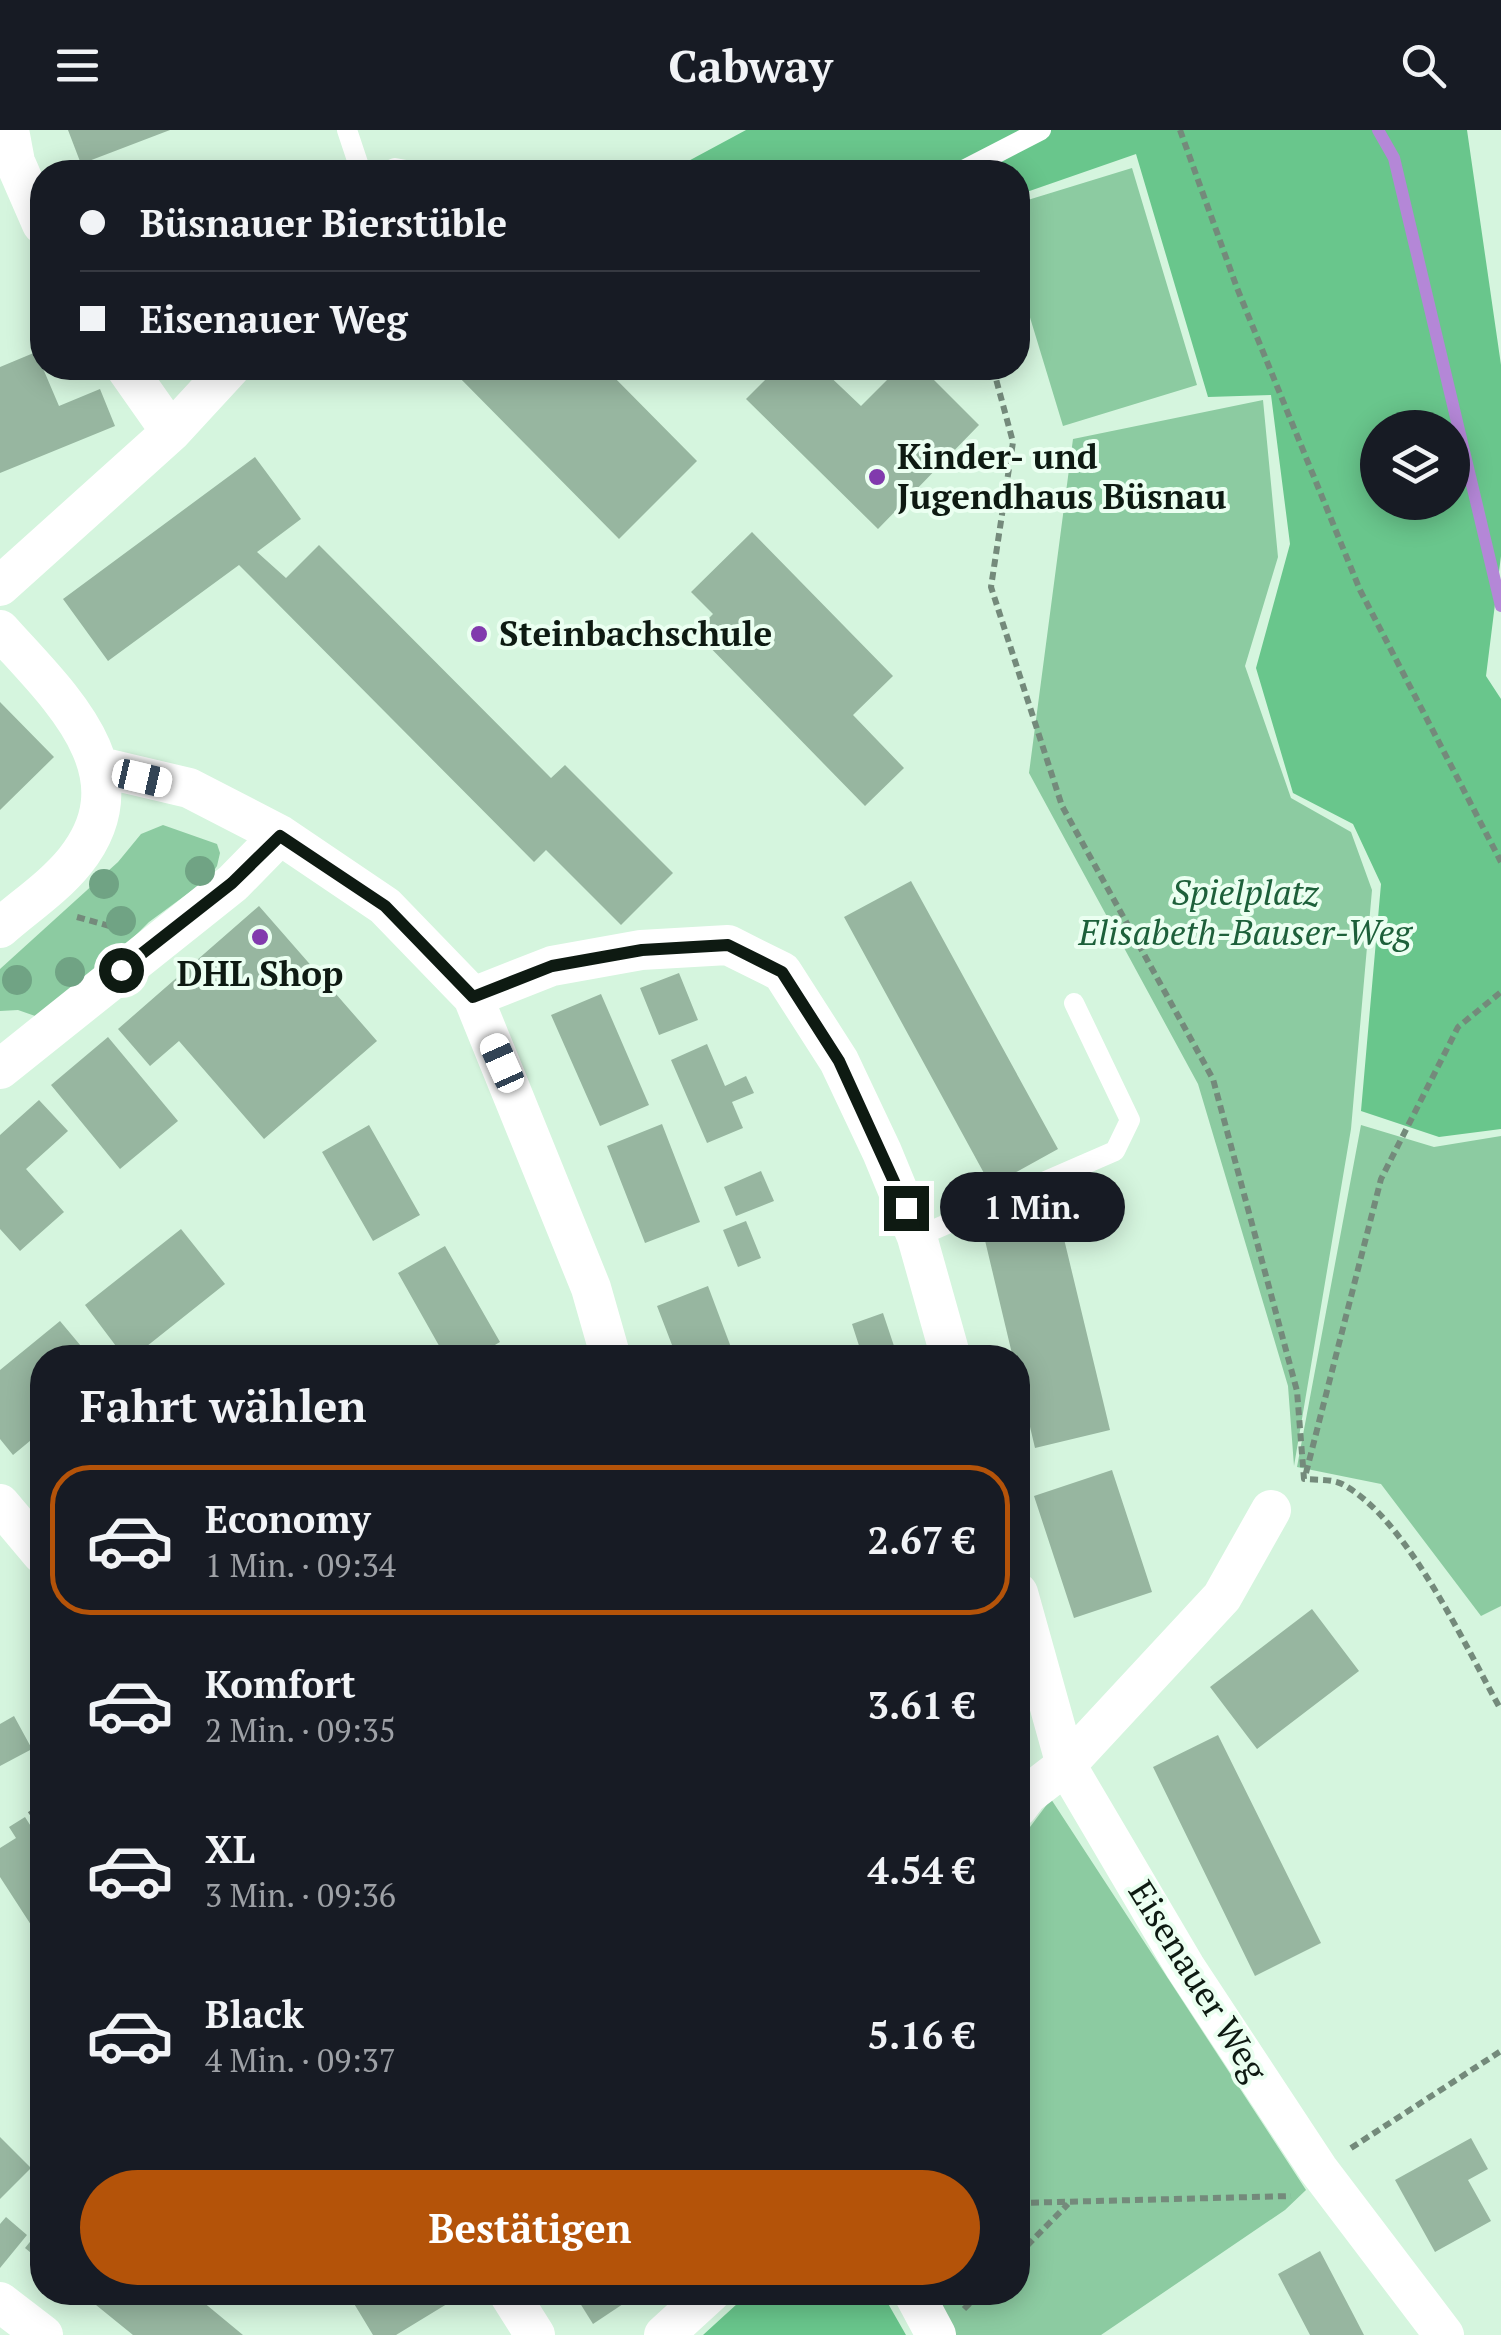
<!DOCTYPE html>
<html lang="de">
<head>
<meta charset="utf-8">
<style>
  :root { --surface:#171b24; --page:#242831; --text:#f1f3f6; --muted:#9ea1a6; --line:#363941; --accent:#b45309 }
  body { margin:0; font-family:"PT Serif",serif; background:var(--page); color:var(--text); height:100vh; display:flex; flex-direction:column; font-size:38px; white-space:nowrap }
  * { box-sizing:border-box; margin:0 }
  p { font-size:32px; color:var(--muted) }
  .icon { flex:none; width:55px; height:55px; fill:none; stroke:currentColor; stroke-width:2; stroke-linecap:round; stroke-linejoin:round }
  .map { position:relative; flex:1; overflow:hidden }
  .side { position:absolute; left:30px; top:1215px; width:1000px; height:960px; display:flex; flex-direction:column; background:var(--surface); border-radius:40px; box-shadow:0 5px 25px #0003 }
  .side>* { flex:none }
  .top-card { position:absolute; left:30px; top:30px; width:1000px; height:220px; border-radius:40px; box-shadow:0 5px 25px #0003; display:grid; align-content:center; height:220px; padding:0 50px; background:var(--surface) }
  .controls { position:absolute; left:1360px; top:280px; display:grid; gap:20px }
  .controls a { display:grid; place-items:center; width:110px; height:110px; border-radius:50%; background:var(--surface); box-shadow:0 5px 25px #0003; font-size:50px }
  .end { position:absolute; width:45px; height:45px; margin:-22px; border:12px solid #0e1a12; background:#fff; box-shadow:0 0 0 5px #fff }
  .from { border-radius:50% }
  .bubble { position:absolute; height:70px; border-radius:35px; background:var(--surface); box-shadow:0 5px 25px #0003; font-size:32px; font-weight:800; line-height:70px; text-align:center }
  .car { position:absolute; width:30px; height:60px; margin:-30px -15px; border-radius:12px; box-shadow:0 0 8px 2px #0007; background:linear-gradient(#fff 24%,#345 0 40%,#fff 0 76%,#345 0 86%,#fff 0) }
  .top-card b { display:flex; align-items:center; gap:35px; height:95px; font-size:38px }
  .top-card b+b { border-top:2px solid var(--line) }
  .top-card i { width:25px; height:25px; background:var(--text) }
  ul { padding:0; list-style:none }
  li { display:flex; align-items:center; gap:30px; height:150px; margin:0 20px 15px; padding:0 30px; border:5px solid transparent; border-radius:40px }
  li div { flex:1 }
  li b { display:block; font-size:38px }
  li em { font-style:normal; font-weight:800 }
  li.on { border-color:var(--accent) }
  li>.icon { width:90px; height:90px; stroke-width:1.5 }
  h2 { padding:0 50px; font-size:45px; line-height:120px }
  .button { display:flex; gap:20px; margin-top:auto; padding:20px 50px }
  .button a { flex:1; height:115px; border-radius:60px; background:var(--accent); color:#fff; font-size:40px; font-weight:800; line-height:115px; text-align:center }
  header { display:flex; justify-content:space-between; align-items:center; height:130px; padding:0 50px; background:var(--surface); font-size:45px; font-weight:800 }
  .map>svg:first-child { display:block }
  .green { fill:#8ccba1 }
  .forest { fill:#69c68c; fill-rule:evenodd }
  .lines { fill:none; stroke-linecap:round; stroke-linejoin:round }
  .stream { stroke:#b487d7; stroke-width:12 }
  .building { fill:#97b6a0 }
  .path { stroke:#748a7b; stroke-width:6; stroke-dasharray:8 5; stroke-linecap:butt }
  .lane { stroke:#fff; stroke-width:20 }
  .street { stroke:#fff; stroke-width:40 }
  .tree { fill:#70a384 }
  .route { stroke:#0e1a12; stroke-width:12 }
  .poi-dot { fill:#813aad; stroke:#ebfff1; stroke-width:4 }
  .labels { text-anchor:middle; stroke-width:8; stroke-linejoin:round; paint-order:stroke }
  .poi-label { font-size:35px; font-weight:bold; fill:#0e1a12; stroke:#ebfff1; text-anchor:start }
  .park-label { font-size:35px; font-style:italic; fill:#1d603a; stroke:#ebfff1 }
  .street-label { font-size:35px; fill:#0e1a12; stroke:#ebfff1 }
</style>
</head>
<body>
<header><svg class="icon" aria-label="menu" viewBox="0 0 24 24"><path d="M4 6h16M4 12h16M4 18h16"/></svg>Cabway<svg class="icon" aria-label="search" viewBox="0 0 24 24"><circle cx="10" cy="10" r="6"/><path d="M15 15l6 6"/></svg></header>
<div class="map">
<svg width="1501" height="2205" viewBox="0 0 1501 2205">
  <rect width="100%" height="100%" fill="#d5f5de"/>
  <path class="green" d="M1132,38L1197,255L1063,296L1018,148V73Z
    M1263,270L1278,427L1245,536L1291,668L1351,702L1372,760L1351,999L1294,1336L1288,1256L1198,954L1029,643L1073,309Z
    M163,695L217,714L220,723L217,736L209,748L149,792L87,854L38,887L18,880L0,881V839L118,732L141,704Z
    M1361,995L1434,1017L1501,1006V1476L1481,1486L1381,1354L1297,1337Z
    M1051,1669L1306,2060L1285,2080L1101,2205H956L933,2163L1018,2162V1713Z"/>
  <path class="forest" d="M746,0H1467L1501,235V426L1486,546L1501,569V999L1439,1007L1361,981L1381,754L1353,694L1293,663L1256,538L1290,414L1271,265L1208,267L1136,24L1018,65V42H668ZM1378,298H1452V372H1378Z
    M749,2163H882L906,2205H703Z"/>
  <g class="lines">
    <path class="stream" d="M1378,0L1394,28L1501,476"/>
  </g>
  <path class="building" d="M68,0H170L81,34Z
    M36,222L59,276L100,259L115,296L0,343V237Z
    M450,238H605L697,331L619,409Z
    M777,238H821L861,276L899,238H922L979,295L878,399L746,269Z
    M255,327L301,389L257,422L286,448L319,415L551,648L565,635L673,743L621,795L546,720L534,732L239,435L108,531L63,469Z
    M752,402L893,546L853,585L904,638L865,676L695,502L713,484L691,462Z
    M0,572L54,627L0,680Z
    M911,751L1058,1019L991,1056L844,787Z
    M259,776L377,911L264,1009L179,911L150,936L118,899Z
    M679,843L698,890L659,905L640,858Z
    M601,864L649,975L600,996L551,885Z
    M108,907L178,991L120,1039L51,955Z
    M707,914L725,956L746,946L754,963L732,972L743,998L707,1013L671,930Z
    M39,970L68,1001L26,1039L64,1082L20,1121L0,1099V1005Z
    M662,994L700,1092L645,1113L607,1016Z
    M369,995L420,1085L373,1111L322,1022Z
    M761,1041L774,1071L736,1086L724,1057Z
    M1058,1084L1110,1300L1035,1318L1018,1246V1228H1013L983,1102Z
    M746,1091L761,1128L738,1137L723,1100Z
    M181,1099L225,1154L132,1228H125L85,1175Z
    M445,1116L500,1212L473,1228H446L398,1143Z
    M708,1156L735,1228H677L657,1176Z
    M883,1183L895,1219L863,1228L852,1194Z
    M60,1191L91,1228H42V1301L13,1325L0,1309V1240Z
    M1112,1340L1152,1462L1074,1488L1034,1366Z
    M1312,1479L1359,1541L1257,1619L1210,1557Z
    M14,1586L32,1619L0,1636V1594Z
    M1218,1605L1321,1813L1255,1846L1153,1637Z
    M25,1687L32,1698L42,1691V1792L33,1798L0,1747V1718L16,1708L9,1697Z
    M0,2007L31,2038L0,2069Z
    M1471,2008L1488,2039L1468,2050L1491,2091L1435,2122L1395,2050Z
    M6,2087L27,2105L0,2138V2094Z
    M42,2097V2132L25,2118Z
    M1320,2121L1351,2180L1364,2205H1310L1278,2144Z
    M80,2162H191L243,2205H133Z
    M347,2162H457L460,2166L396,2205H373Z
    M573,2162H641L593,2194Z"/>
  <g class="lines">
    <path class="path" d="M1180,0L1237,158L1360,460L1501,732
      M993,238L1013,312L991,457L1062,676L1213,949L1297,1261L1304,1349C1316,1350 1332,1349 1342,1354C1407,1388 1465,1516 1501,1580
      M77,787L113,797
      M1306,1343L1381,1049L1458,897L1501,862
      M35,1687L30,1680L42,1672
      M1351,2018L1501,1921
      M1018,2073L1291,2066
      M1018,2125L1068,2074
      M964,2179L981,2162"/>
    <path class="lane" d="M347,0L361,42
      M385,42L395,38L417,42
      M960,42L1041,0
      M917,1107L1115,1021L1130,990L1074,873"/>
    <path class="street" d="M9,0L15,32L42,94
      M126,238L171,302
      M0,456L171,302L230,238
      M0,500C57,564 146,642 75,731C54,757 25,776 0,798
      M100,637L189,658L280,705L385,776L473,867L591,1158L611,1228
      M473,867L552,836L641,820L728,815L782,842L839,931L882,1022L917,1107L951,1228
      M0,939L233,753L280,705
      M0,1374L42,1424
      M1018,1463L1066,1635L1185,1837L1318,2039L1444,2205
      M1018,1677L1027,1665L1066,1635L1222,1467L1271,1380
      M508,2162L535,2205
      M913,2162L936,2205
      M0,2172L43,2205
      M664,2205L711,2162"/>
  </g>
  <g class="tree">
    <circle cx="200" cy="741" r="15"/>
    <circle cx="104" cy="754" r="15"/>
    <circle cx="121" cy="791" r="15"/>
    <circle cx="70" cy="842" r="15"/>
    <circle cx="17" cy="850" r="15"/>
  </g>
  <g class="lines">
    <path class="route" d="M121,840L232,753L280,706L385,776L473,867L552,836L642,820L728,815L782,842L839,931L906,1078"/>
  </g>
  <g class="poi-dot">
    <circle cx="877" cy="347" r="10"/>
    <circle cx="479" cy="504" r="10"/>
    <circle cx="260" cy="807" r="10"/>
  </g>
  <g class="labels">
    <g class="poi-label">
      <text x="897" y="339">Kinder- und<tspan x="897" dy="40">Jugendhaus Büsnau</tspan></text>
      <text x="499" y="516">Steinbachschule</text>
      <text x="260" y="856" text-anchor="middle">DHL Shop</text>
    </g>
    <g class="park-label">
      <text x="1245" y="775">Spielplatz<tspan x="1245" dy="40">Elisabeth-Bauser-Weg</tspan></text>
    </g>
    <g class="street-label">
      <text transform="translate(1198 1851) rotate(58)" y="12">Eisenauer Weg</text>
    </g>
  </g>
</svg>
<div class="controls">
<a><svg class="icon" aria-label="layers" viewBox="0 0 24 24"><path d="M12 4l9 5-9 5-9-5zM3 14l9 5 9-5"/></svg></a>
</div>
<i class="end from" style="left:121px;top:840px"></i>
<i class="end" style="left:906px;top:1078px"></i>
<div class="bubble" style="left:940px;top:1042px;width:185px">1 Min.</div>
<i class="car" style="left:142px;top:648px;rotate:103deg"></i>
<i class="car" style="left:502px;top:933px;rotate:336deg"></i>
<div class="top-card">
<b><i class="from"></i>Büsnauer Bierstüble</b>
<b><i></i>Eisenauer Weg</b>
</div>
<section class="side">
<h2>Fahrt wählen</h2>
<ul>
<li class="on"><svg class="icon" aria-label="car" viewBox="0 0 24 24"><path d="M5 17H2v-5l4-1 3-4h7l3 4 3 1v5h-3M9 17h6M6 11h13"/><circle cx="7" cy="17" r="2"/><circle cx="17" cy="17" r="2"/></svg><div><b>Economy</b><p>1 Min. · 09:34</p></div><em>2.67 €</em></li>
<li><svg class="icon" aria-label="car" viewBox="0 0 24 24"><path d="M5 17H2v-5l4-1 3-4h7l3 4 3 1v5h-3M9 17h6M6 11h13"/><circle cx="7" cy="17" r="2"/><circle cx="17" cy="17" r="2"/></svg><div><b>Komfort</b><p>2 Min. · 09:35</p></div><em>3.61 €</em></li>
<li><svg class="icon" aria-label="car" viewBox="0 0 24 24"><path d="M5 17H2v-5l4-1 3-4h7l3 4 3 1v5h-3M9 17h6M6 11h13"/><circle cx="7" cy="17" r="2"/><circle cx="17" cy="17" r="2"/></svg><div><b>XL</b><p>3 Min. · 09:36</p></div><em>4.54 €</em></li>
<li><svg class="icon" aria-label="car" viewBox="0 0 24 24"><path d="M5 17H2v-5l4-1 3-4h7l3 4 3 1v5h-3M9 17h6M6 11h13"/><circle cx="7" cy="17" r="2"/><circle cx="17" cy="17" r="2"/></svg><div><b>Black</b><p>4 Min. · 09:37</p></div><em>5.16 €</em></li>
</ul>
<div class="button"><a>Bestätigen</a></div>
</section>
</div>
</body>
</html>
